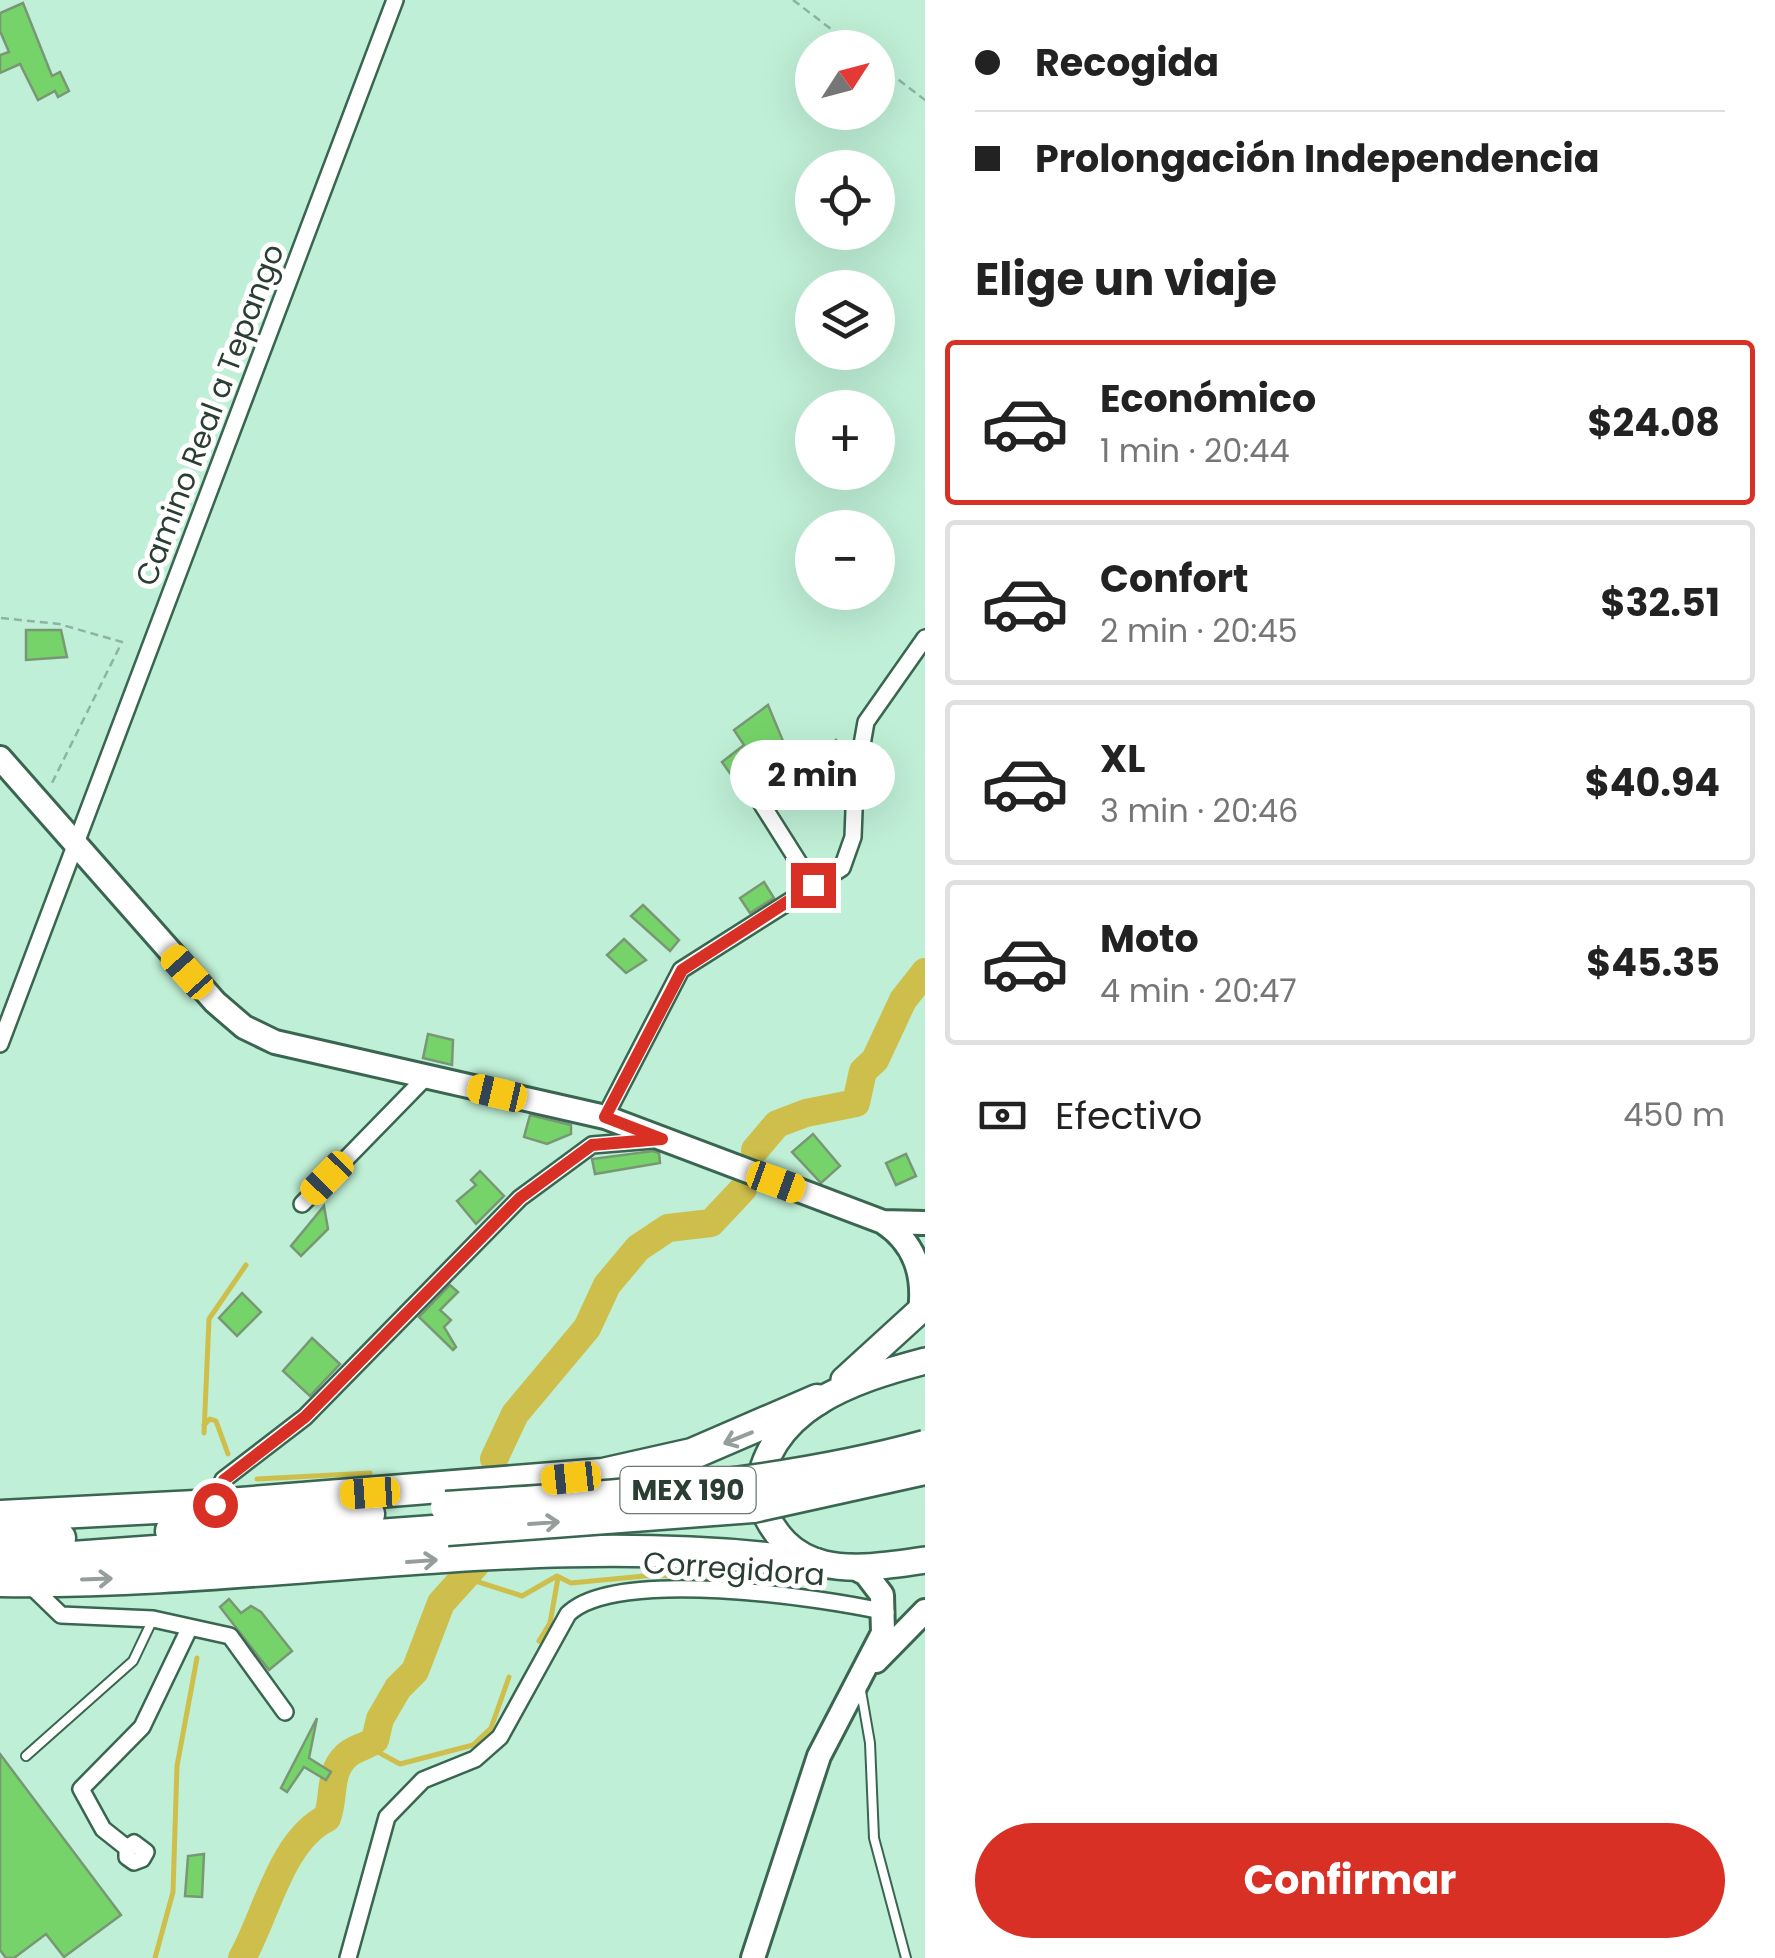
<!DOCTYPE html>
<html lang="es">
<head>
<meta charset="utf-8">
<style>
  :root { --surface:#fff; --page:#f6f6f6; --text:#222; --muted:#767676; --line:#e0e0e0; --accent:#d93025 }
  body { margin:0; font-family:Poppins,sans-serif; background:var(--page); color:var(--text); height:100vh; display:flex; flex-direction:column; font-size:38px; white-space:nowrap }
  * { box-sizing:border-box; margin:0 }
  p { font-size:32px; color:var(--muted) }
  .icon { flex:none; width:55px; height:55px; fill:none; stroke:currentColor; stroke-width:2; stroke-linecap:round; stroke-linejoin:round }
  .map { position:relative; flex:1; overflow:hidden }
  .details { display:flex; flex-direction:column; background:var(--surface); width:850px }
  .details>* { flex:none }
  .banner { display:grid; align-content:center; height:220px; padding:0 50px; background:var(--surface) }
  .needle { width:65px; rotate:54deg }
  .fabs { position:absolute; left:795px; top:30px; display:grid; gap:20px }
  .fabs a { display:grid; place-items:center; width:100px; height:100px; border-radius:50%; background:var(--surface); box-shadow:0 10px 40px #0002; font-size:50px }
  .end { position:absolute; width:45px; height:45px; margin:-22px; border:12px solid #d93025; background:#fff; box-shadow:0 0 0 5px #fff }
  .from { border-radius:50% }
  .bubble { position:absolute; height:70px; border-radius:35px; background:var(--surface); box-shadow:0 10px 40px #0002; font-size:32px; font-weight:700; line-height:70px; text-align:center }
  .car { position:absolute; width:30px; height:60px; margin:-30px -15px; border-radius:12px; box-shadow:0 0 8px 2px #0007; background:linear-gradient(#f5c518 24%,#345 0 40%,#f5c518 0 76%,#345 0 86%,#f5c518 0) }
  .banner b { display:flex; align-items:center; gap:35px; height:95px; font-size:38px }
  .banner b+b { border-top:2px solid var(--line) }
  .banner i { width:25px; height:25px; background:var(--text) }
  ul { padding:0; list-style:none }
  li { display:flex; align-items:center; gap:30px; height:165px; margin:0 20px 15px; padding:0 30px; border:5px solid var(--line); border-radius:10px }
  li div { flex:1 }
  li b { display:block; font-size:38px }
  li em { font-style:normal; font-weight:700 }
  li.on { border-color:var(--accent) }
  li>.icon { width:90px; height:90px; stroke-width:1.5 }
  h2 { padding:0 50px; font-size:45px; line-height:120px }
  .pay { display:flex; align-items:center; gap:25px; height:110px; padding:0 50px; font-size:38px }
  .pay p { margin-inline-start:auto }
  .cta { display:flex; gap:20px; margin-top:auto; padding:20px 50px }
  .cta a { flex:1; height:115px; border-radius:60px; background:var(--accent); color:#fff; font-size:40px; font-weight:700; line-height:115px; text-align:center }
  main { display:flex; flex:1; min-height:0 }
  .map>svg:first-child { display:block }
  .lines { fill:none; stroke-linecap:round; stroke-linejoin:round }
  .stream { stroke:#cebe4c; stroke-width:5 }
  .river { stroke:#cebe4c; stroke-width:28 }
  .building { fill:#75d369; stroke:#799775; stroke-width:2.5 }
  .lane-casing { stroke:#3a6651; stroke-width:12 }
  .street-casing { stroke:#3a6651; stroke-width:20 }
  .secondary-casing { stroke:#3a6651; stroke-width:28 }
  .primary-casing { stroke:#3a6651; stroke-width:30 }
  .highway-casing { stroke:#3a6651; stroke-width:35 }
  .path { stroke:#8eb4a0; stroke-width:2.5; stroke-dasharray:8 5; stroke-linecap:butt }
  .lane { stroke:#fff; stroke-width:8 }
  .street { stroke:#fff; stroke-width:15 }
  .secondary { stroke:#fff; stroke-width:22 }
  .primary { stroke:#fff; stroke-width:25 }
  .highway { stroke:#fff; stroke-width:30 }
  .highway-bridge-casing { stroke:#3a6651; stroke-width:35; stroke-linecap:butt }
  .highway-bridge { stroke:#fff; stroke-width:30 }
  .oneway { stroke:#959e9a }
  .route { stroke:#d93025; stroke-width:12 }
  .labels { text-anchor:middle; stroke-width:10; stroke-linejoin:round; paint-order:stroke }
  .shield { fill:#fff; stroke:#6b7871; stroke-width:2.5 }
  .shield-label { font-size:28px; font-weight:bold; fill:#2b3e34 }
  .street-label { font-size:30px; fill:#2b3e34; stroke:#fff }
</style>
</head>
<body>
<main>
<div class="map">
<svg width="925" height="1958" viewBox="0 0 925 1958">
  <rect width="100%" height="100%" fill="#bfefd6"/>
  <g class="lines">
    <path class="stream" d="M204,1425L210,1419L216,1421L228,1454
      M204,1433L209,1319L246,1265
      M257,1479L370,1473
      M463,1577L522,1596L557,1576L571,1583L655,1575L745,1580
      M539,1641L550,1623L558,1578
      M367,1746L400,1764L473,1745L491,1728L509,1677
      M155,1958L173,1892L177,1766L197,1658"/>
    <path class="river" d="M755,1150L777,1124L806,1113L856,1103L863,1071L875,1060L903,1000L925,972
      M494,1459L515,1414L587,1328L607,1285L638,1248L668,1228L711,1223L743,1189
      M242,1958C266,1916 281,1840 327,1818C335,1797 328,1773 346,1756C354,1748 366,1747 375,1740L380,1719L398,1688L415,1671L441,1603L478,1562"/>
  </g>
  <path class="building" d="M23,3L52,76L60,72L69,91L58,97L55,91L38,100L20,64L0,73V55L9,52L0,31V13Z
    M26,630H61L67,657L26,660Z
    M768,705L783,741L744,769L749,775L737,783L722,762L744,745L734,730Z
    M836,740L844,751L795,783L790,771Z
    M764,882L774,898L750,913L740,898Z
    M643,905L679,940L670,951L631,916Z
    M624,939L646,960L626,973L607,955Z
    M428,1034L453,1040L452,1065L423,1058Z
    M530,1115L571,1125V1134L547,1144L524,1137Z
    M813,1134L840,1166L821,1183L792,1152Z
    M653,1151L659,1153L660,1163L595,1174L592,1159Z
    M906,1154L916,1176L896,1185L886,1163Z
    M480,1171L504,1196L476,1224L457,1201L476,1185L471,1180Z
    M324,1206L328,1229L301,1256L291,1246Z
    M450,1285L458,1292L440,1310L451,1320L444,1327L456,1347L453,1350L419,1317Z
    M242,1293L261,1312L237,1336L219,1318Z
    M312,1338L340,1364L310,1396L283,1371Z
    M229,1599L241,1613L251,1606L261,1612L292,1651L269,1670L220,1607Z
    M317,1718L309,1758L331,1772L326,1780L304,1767L287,1792L281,1788Z
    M0,1754L121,1915L64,1957L46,1934L14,1958H6L0,1950Z
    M204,1854L202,1897L185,1896L188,1856Z"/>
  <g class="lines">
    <g class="lane-casing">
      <path id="lane" d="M861,1691L870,1743L874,1838L906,1958
        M26,1756L133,1661L153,1619"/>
    </g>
    <g class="street-casing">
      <path id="street" d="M758,798L813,885
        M0,1044L395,0
        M605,1117L681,970L842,868L853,837L855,784L866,722L925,638
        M302,1204L426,1077
        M215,1505L223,1480L305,1417L520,1198L592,1145L653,1140
        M28,1583L61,1615L153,1619L230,1636L285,1712
        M134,1843L146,1852L142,1859L134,1862L127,1857V1848Z
        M127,1848L103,1829L81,1789L142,1727L189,1629
        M348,1958L387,1817L423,1780L475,1759L500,1737L568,1614C615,1567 819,1597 886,1612"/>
    </g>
    <g class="secondary-casing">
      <path id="secondary" d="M0,758L215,1002L244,1027L275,1042L605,1117L883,1222C915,1243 925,1274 920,1312
        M883,1222L925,1223
        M876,1661L925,1611
        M753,1958L819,1756L883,1633L882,1595L866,1574L851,1566"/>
    </g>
    <g class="primary-casing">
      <path id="primary" d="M925,1361C853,1380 765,1408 758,1495C786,1581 851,1571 925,1560
        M844,1380L925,1306"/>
    </g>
    <g class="highway-casing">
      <path id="highway" d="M0,1516L215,1505L603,1474L692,1454L817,1400
        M171,1531L369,1514
        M0,1541L60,1538
        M3,1562L447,1530
        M0,1581C271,1585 545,1525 816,1564"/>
    </g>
    <path class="path" d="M793,0L856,48
      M878,64L925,100
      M1,618L59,624L122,642L50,787"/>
    <use href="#lane" class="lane"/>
    <use href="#street" class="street"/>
    <use href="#secondary" class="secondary"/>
    <use href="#primary" class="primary"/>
    <use href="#highway" class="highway"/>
    <g class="highway-bridge-casing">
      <path id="highway-bridge" d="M446,1507C609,1496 767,1489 925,1446
        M447,1530L753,1507L925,1469"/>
    </g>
    <use href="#highway-bridge" class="highway-bridge"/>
  </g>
  <defs><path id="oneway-shaft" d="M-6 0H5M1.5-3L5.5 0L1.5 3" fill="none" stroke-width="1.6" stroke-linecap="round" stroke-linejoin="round" transform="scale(2.5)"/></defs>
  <g class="oneway">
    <use href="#oneway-shaft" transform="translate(738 1438) rotate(158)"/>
    <use href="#oneway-shaft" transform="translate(544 1523) rotate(-4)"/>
    <use href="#oneway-shaft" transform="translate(422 1561) rotate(-4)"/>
    <use href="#oneway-shaft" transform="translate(97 1579) rotate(-2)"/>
  </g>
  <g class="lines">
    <path class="route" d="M215,1505L224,1480L305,1417L520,1198L592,1145L662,1139L605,1117L682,970L813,885"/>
  </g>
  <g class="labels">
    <rect class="shield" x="620.5" y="1467" width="135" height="46" rx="8"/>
    <g class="shield-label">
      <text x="688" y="1500">MEX 190</text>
    </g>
    <g class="street-label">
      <text transform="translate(210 415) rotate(-69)" y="10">Camino Real a Tepango</text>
      <text transform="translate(734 1569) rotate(4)" y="10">Corregidora</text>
    </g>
  </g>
</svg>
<div class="fabs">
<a><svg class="needle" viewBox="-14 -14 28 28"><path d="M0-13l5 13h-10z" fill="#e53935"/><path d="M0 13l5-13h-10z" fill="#767676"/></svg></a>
<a><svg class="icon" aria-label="locate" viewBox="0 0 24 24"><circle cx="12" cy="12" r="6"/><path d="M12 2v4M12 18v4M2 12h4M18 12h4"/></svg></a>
<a><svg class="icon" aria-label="layers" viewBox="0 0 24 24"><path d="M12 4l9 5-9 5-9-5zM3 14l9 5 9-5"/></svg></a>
<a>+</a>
<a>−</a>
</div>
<i class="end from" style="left:215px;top:1505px"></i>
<i class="end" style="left:813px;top:885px"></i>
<div class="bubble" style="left:730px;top:740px;width:165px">2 min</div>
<i class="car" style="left:187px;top:972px;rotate:318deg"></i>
<i class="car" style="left:497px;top:1093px;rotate:283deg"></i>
<i class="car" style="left:327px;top:1178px;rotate:224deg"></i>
<i class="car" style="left:776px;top:1182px;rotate:110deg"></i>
<i class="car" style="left:571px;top:1478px;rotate:264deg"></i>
<i class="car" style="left:370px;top:1493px;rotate:266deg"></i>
</div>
<section class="details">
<div class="banner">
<b><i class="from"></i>Recogida</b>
<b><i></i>Prolongación Independencia</b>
</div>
<h2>Elige un viaje</h2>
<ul>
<li class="on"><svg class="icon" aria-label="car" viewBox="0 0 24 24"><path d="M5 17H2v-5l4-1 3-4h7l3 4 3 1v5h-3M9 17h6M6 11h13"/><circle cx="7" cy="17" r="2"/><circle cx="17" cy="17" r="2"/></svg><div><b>Económico</b><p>1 min · 20:44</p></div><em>$24.08</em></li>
<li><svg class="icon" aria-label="car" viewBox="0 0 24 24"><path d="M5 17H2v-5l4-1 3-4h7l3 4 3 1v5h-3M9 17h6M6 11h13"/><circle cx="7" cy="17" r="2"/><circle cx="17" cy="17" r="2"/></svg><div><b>Confort</b><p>2 min · 20:45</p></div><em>$32.51</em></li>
<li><svg class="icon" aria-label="car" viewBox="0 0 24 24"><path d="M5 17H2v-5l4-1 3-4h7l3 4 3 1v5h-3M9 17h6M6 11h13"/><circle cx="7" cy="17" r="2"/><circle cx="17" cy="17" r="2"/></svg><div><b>XL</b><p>3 min · 20:46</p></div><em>$40.94</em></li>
<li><svg class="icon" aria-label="car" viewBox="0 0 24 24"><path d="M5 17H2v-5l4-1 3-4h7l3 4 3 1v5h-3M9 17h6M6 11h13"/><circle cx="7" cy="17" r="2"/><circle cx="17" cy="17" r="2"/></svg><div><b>Moto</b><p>4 min · 20:47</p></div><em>$45.35</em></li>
</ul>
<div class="pay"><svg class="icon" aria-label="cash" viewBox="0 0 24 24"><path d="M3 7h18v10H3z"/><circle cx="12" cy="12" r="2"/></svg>Efectivo<p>450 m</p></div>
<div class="cta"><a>Confirmar</a></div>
</section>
</main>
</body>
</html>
